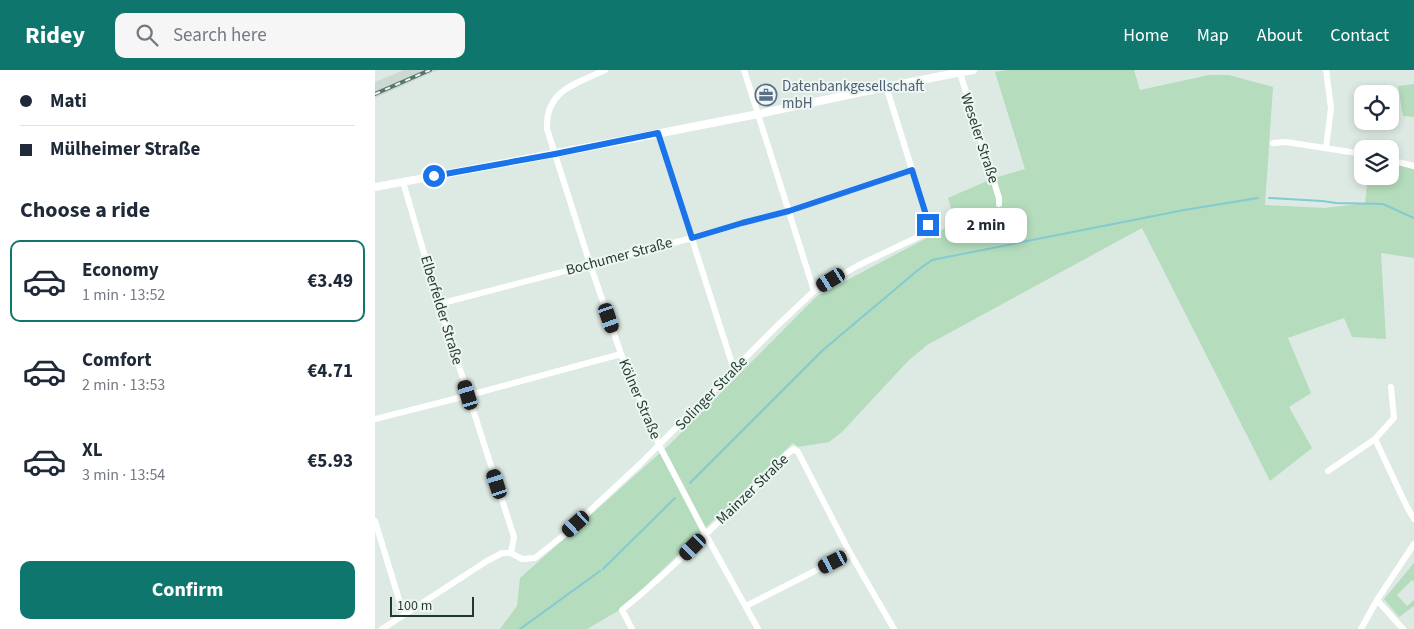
<!DOCTYPE html>
<html lang="en">
<head>
<meta charset="utf-8">
<style>
  :root { --surface:#fff; --page:#f6f6f7; --text:#1f2937; --muted:#747a83; --line:#e0e1e3; --accent:#0f766e }
  body { margin:0; font-family:"Source Sans 3",sans-serif; background:var(--page); color:var(--text); height:100vh; display:flex; flex-direction:column; font-size:19px; white-space:nowrap }
  * { box-sizing:border-box; margin:0 }
  p { font-size:16px; color:var(--muted) }
  .icon { flex:none; width:28px; height:28px; fill:none; stroke:currentColor; stroke-width:2; stroke-linecap:round; stroke-linejoin:round }
  .map { position:relative; flex:1; overflow:hidden }
  .sheet { display:flex; flex-direction:column; background:var(--surface); width:375px }
  .sheet>* { flex:none }
  .banner { display:grid; align-content:center; height:110px; padding:0 20px; background:var(--surface) }
  .fabs { position:absolute; left:979px; top:15px; display:grid; gap:10px }
  .fabs a { display:grid; place-items:center; width:45px; height:45px; border-radius:10px; background:var(--surface); box-shadow:0 2px 8px #0003; font-size:25px }
  .scale { position:absolute; left:15px; bottom:12px; width:84px; box-sizing:border-box; padding-left:5px; border:2px solid #1f3930; border-top:0; font-size:14px; line-height:18px; white-space:nowrap; color:#1f3930; -webkit-text-stroke:4px #eef6f1; paint-order:stroke }
  .end { position:absolute; width:22px; height:22px; margin:-11px; border:6px solid #1a73e8; background:#fff; box-shadow:0 0 0 2px #fff }
  .from { border-radius:50% }
  .bubble { position:absolute; height:35px; border-radius:10px; background:var(--surface); box-shadow:0 2px 8px #0003; font-size:16px; font-weight:700; line-height:35px; text-align:center }
  .car { position:absolute; width:15px; height:30px; margin:-15px -8px; border-radius:6px; box-shadow:0 0 4px 1px #0007; background:linear-gradient(#222 24%,#8ab4d8 0 40%,#222 0 76%,#8ab4d8 0 86%,#222 0) }
  .banner b { display:flex; align-items:center; gap:18px; height:48px; font-size:19px }
  .banner b+b { border-top:1px solid var(--line) }
  .banner i { width:12px; height:12px; background:var(--text) }
  ul { padding:0; list-style:none }
  li { display:flex; align-items:center; gap:15px; height:82px; margin:0 10px 8px; padding:0 10px; border:2px solid transparent; border-radius:10px }
  li div { flex:1 }
  li b { display:block; font-size:19px }
  li em { font-style:normal; font-weight:700 }
  li.current { border-color:var(--accent) }
  li>.icon { width:45px; height:45px; stroke-width:1.5 }
  h2 { padding:0 20px; font-size:22px; line-height:60px }
  .button { display:flex; gap:10px; margin-top:auto; padding:10px 20px }
  .button a { flex:1; height:58px; border-radius:10px; background:var(--accent); color:#fff; font-size:20px; font-weight:700; line-height:58px; text-align:center }
  header { display:flex; align-items:center; gap:30px; box-sizing:border-box; height:70px; padding:0 25px; background:var(--accent); color:#fff }
  header strong { font-size:24px }
  nav { display:flex; gap:28px; margin-inline-start:auto; font-size:18px }
  .search { width:350px; height:45px; background:var(--page); display:flex; align-items:center; gap:12px; box-sizing:border-box; padding:0 18px; border-radius:10px; color:var(--muted); font-size:19px }
  main { display:flex; flex:1; min-height:0 }
  .map>svg:first-child { display:block }
  .built { fill:#ccd9d2 }
  .green { fill:#b5dcbd }
  .lines { fill:none; stroke-linecap:round; stroke-linejoin:round }
  .stream { stroke:#83cad1; stroke-width:2 }
  .minor { stroke:#fff; stroke-width:6 }
  .tertiary { stroke:#fff; stroke-width:8 }
  .rail-casing { stroke:#59756c; stroke-width:4 }
  .rail { stroke:#eef6f1; stroke-width:2; stroke-dasharray:5.5; stroke-linecap:butt }
  .route { stroke:#1a73e8; stroke-width:6 }
  .labels { text-anchor:middle; stroke-width:4; stroke-linejoin:round; paint-order:stroke }
  .service-label { font-size:15px; fill:#4e5e75; stroke:#eef6f1; text-anchor:start }
  .street-label { font-size:15px; fill:#1f3930; stroke:#eef6f1 }
</style>
</head>
<body>
<header>
<strong>Ridey</strong>
<div class="search"><svg class="icon" aria-label="search" viewBox="0 0 24 24"><circle cx="10" cy="10" r="6"/><path d="M15 15l6 6"/></svg>Search here</div>
<nav><a>Home</a><a>Map</a><a>About</a><a>Contact</a></nav>
</header>
<main>
<section class="sheet">
<div class="banner">
<b><i class="from"></i>Mati</b>
<b><i></i>Mülheimer Straße</b>
</div>
<h2>Choose a ride</h2>
<ul>
<li class="current"><svg class="icon" aria-label="car" viewBox="0 0 24 24"><path d="M5 17H2v-5l4-1 3-4h7l3 4 3 1v5h-3M9 17h6M6 11h13"/><circle cx="7" cy="17" r="2"/><circle cx="17" cy="17" r="2"/></svg><div><b>Economy</b><p>1 min · 13:52</p></div><em>€3.49</em></li>
<li><svg class="icon" aria-label="car" viewBox="0 0 24 24"><path d="M5 17H2v-5l4-1 3-4h7l3 4 3 1v5h-3M9 17h6M6 11h13"/><circle cx="7" cy="17" r="2"/><circle cx="17" cy="17" r="2"/></svg><div><b>Comfort</b><p>2 min · 13:53</p></div><em>€4.71</em></li>
<li><svg class="icon" aria-label="car" viewBox="0 0 24 24"><path d="M5 17H2v-5l4-1 3-4h7l3 4 3 1v5h-3M9 17h6M6 11h13"/><circle cx="7" cy="17" r="2"/><circle cx="17" cy="17" r="2"/></svg><div><b>XL</b><p>3 min · 13:54</p></div><em>€5.93</em></li>
</ul>
<div class="button"><a>Confirm</a></div>
</section>
<div class="map">
<svg width="1039" height="559" viewBox="0 0 1039 559">
  <rect width="100%" height="100%" fill="#ddeae3"/>
  <path class="built" d="M29,0H63L0,28V12Z"/>
  <path class="green" d="M632,0H759L765,20L834,5H854L898,17L890,135L950,138L990,133L993,106H1015V93L1039,99V188L1006,183L1011,269L977,267L969,248L913,268L936,323L914,337L937,378L895,411L767,158L552,275L533,291L467,362L454,372L423,377L418,373L248,538L212,559H125L142,536L145,508L295,374L442,226L580,153L573,128L619,108L650,99L620,2Z
    M1039,14V47L1028,46L1023,16Z
    M1039,493V512L1037,510L1022,525L1032,536L1039,530V536L1024,547L1009,529Z"/>
  <g class="lines">
    <path class="stream" d="M894,128L947,131L961,133L1008,134L1039,148
      M315,413L448,280L543,200L557,190L809,140L883,128
      M228,499L300,428
      M145,559L225,501"/>
    <path class="minor" d="M230,0C201,14 170,20 172,59L215,194L246,284L284,375L331,465L383,559
      M369,0L439,221
      M585,3L624,128V134
      M283,63L359,300
      M898,73L911,72L988,84
      M951,78L956,38L951,0
      M1015,90L1039,96
      M28,112L64,234L139,467L136,483
      M64,234L317,168L367,153L414,141L537,100
      M0,349L91,326L246,284
      M1000,369L1032,437L1039,449
      M953,401L1000,369L1019,348L1016,317
      M0,451L26,536L31,544
      M136,483L147,489L160,488L189,465L265,394L401,257L439,221L482,196L547,165C553,160 553,155 552,148L511,16
      M1002,530L1028,559
      M371,536L475,483
      M7,559L112,491L127,483H136
      M257,559L247,540C306,492 358,437 412,384L419,379L423,382L475,483L519,559
      M986,559L1002,530L1039,474"/>
    <path class="tertiary" d="M0,117C128,94 256,69 383,44C455,29 526,13 598,0"/>
    <g class="rail-casing">
      <path id="rail" d="M0,24L55,0"/>
    </g>
    <use href="#rail" class="rail"/>
  </g>
  <g class="lines">
    <path class="route" d="M59,106L180,84L283,63L317,168L367,153L414,141L537,100L552,148L553,155"/>
  </g>
  <defs>
    <g id="office-ring" transform="scale(1.125)"><circle r="9.5" fill="#eef6f1" stroke="#5c6f8a" stroke-width="1.5"/><path d="M-6-3h4V-5.5h4V-3h4V5H-6ZM-1-4.5V-3h2v-1.5ZM-6 0V1H6V0Z" fill="#5c6f8a"/></g>
  </defs>
  <g fill-rule="evenodd">
    <use href="#office-ring" x="391" y="25"/>
  </g>
  <g class="labels">
    <g class="service-label">
      <text x="407" y="21">Datenbankgesellschaft<tspan x="407" dy="17">mbH</tspan></text>
    </g>
    <g class="street-label">
      <text transform="translate(605 68) rotate(72)" y="5">Weseler Straße</text>
      <text transform="translate(244 186) rotate(-15)" y="5">Bochumer Straße</text>
      <text transform="translate(67 240) rotate(73)" y="5">Elberfelder Straße</text>
      <text transform="translate(336 323) rotate(-46)" y="5">Solinger Straße</text>
      <text transform="translate(265 329) rotate(67)" y="5">Kölner Straße</text>
      <text transform="translate(377 419) rotate(-44)" y="5">Mainzer Straße</text>
    </g>
  </g>
</svg>
<div class="fabs">
<a><svg class="icon" aria-label="locate" viewBox="0 0 24 24"><circle cx="12" cy="12" r="6"/><path d="M12 2v4M12 18v4M2 12h4M18 12h4"/></svg></a>
<a><svg class="icon" aria-label="layers" viewBox="0 0 24 24"><path d="M12 4l9 5-9 5-9-5zM3 14l9 5 9-5"/></svg></a>
</div>
<div class="scale">100 m</div>
<i class="end from" style="left:59px;top:106px"></i>
<i class="end" style="left:553px;top:155px"></i>
<div class="bubble" style="left:570px;top:138px;width:82px">2 min</div>
<i class="car" style="left:456px;top:210px;rotate:239deg"></i>
<i class="car" style="left:234px;top:248px;rotate:161deg"></i>
<i class="car" style="left:93px;top:325px;rotate:343deg"></i>
<i class="car" style="left:122px;top:414px;rotate:342deg"></i>
<i class="car" style="left:201px;top:454px;rotate:228deg"></i>
<i class="car" style="left:318px;top:477px;rotate:225deg"></i>
<i class="car" style="left:458px;top:492px;rotate:243deg"></i>
</div>
</main>
</body>
</html>
